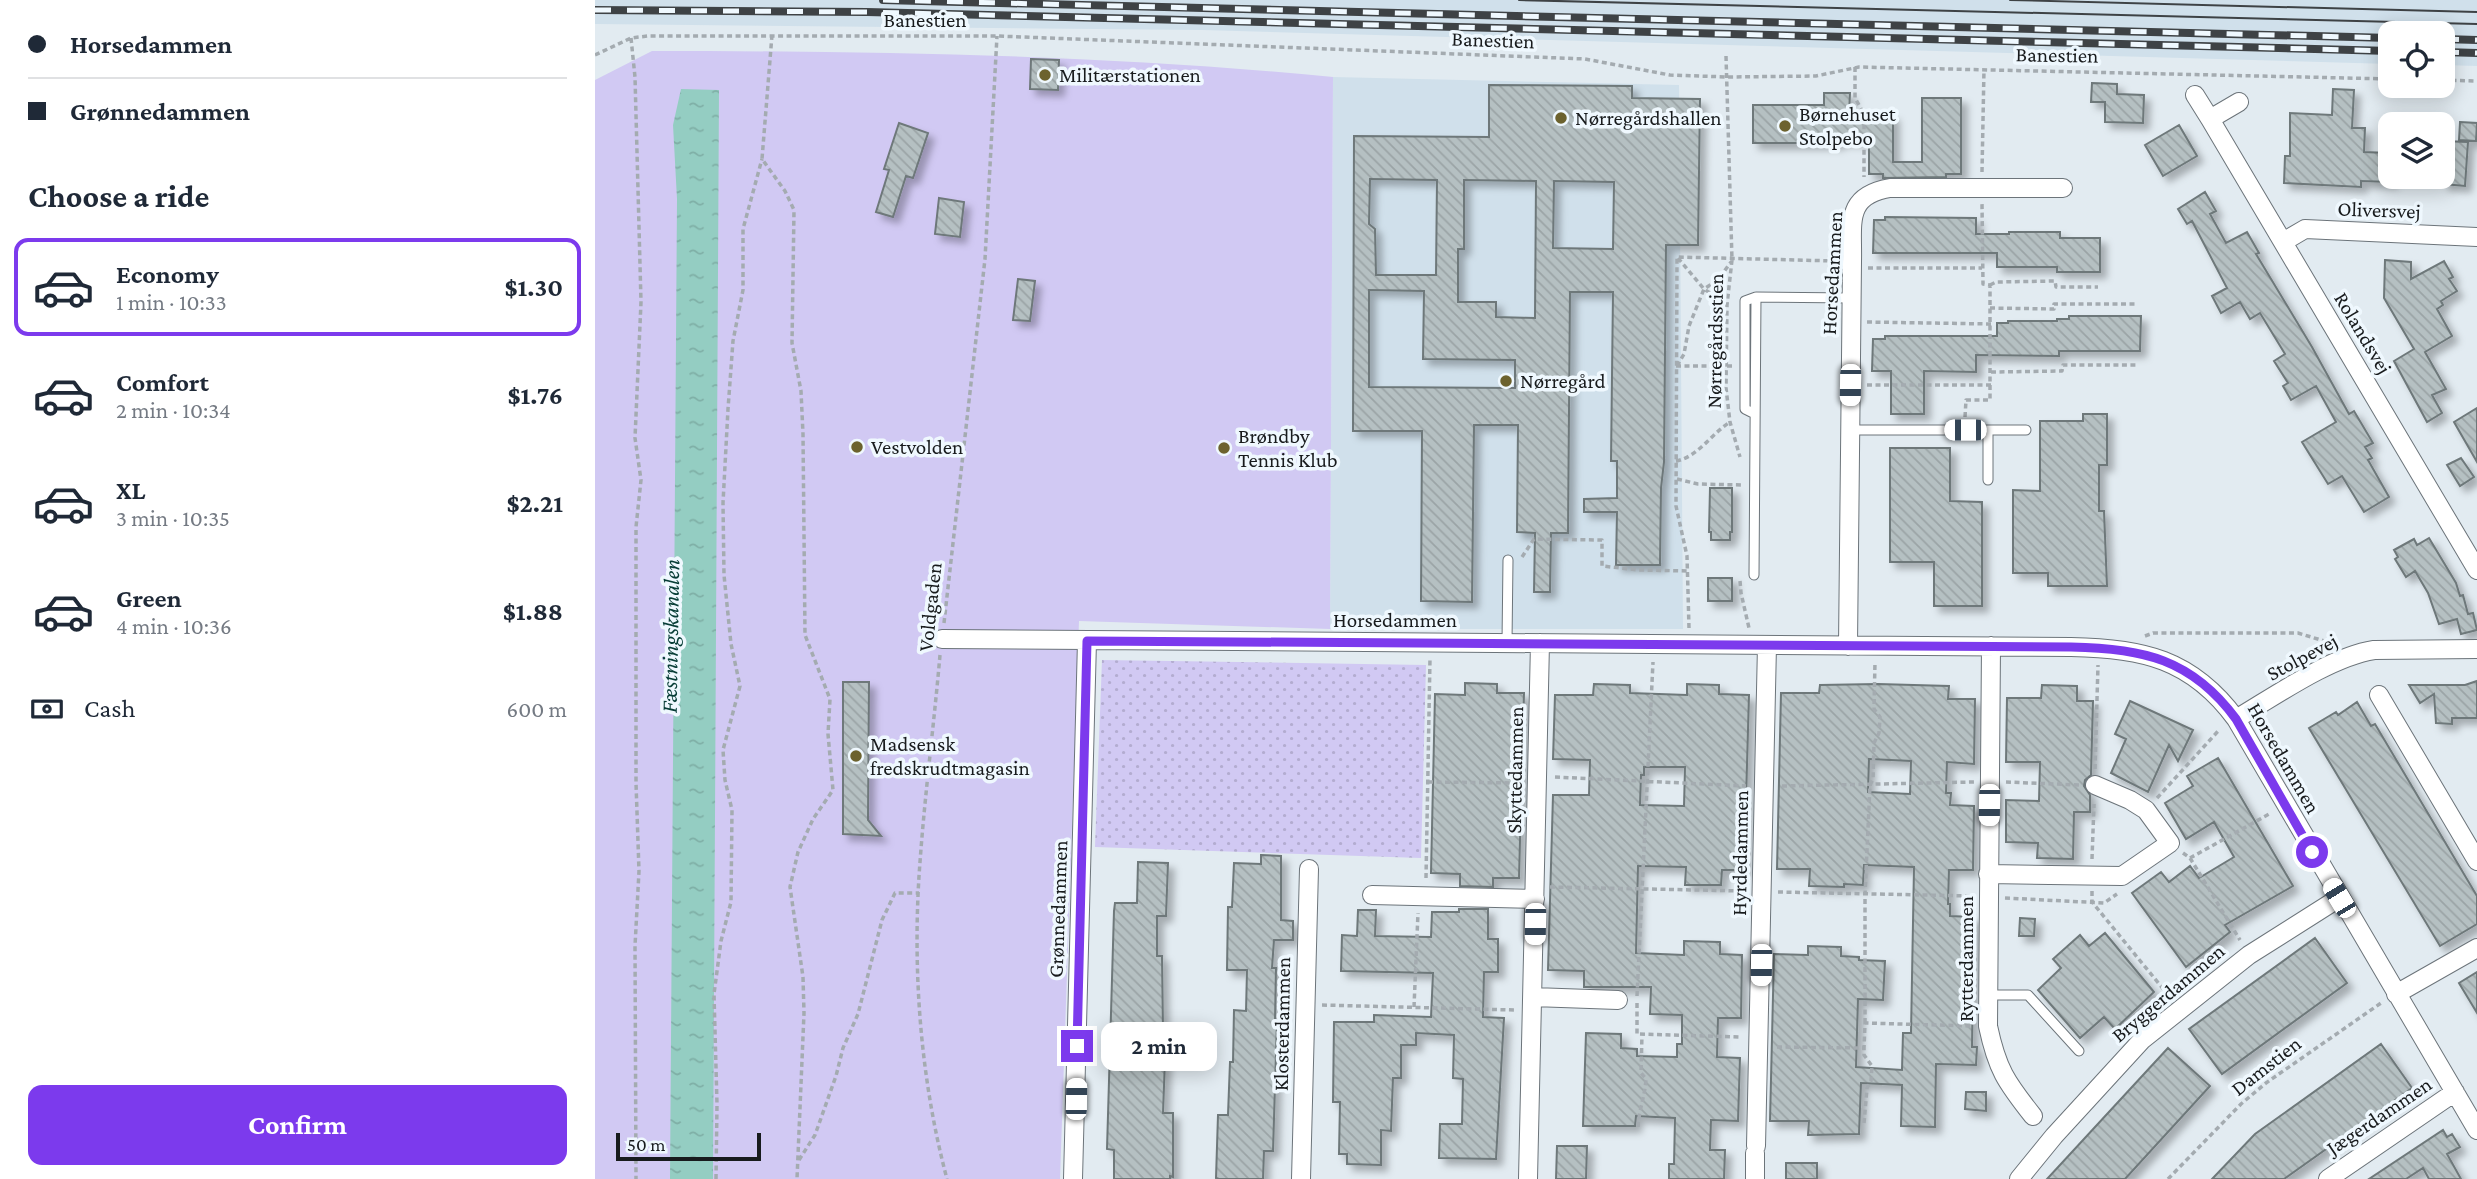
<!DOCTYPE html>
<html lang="en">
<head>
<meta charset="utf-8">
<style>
  :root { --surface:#fff; --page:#f2f2f3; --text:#1f2937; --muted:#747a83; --line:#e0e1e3; --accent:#7c3aed }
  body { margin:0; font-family:"Crimson Pro",serif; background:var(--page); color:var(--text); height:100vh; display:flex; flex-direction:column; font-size:26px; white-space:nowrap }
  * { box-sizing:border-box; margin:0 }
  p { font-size:23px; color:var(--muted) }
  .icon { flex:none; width:38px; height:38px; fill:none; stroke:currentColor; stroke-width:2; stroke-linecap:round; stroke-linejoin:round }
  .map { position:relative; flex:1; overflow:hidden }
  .sheet { display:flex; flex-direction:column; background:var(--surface); width:595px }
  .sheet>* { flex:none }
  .hud { display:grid; align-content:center; height:154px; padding:0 28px; background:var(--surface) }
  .tools { position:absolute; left:1783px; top:21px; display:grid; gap:14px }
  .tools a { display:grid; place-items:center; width:77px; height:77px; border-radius:14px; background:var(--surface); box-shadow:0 4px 18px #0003; font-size:35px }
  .scale { position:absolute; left:21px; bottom:18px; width:145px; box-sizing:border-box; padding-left:7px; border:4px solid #181b1d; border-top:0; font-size:19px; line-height:24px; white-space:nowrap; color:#181b1d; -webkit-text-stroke:5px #eff8fe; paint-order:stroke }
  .end { position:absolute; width:32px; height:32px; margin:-16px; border:9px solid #7c3aed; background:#fff; box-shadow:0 0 0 4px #fff }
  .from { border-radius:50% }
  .bubble { position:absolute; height:49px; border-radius:14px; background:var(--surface); box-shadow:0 4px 18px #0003; font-size:23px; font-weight:700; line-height:49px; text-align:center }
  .car { position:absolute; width:21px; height:42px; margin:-21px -10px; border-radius:9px; box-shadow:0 0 5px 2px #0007; background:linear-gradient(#fff 24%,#345 0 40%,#fff 0 76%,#345 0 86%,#fff 0) }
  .hud b { display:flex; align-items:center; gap:24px; height:66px; font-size:26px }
  .hud b+b { border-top:2px solid var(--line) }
  .hud i { width:18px; height:18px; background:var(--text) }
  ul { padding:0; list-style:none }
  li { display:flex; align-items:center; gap:21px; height:98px; margin:0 14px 10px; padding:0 14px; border:4px solid transparent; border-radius:14px }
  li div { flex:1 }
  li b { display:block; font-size:26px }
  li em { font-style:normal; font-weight:700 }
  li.on { border-color:var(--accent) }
  li>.icon { width:63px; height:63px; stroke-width:1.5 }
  h2 { padding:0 28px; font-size:32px; line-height:84px }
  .pay { display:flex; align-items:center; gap:18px; height:77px; padding:0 28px; font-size:26px }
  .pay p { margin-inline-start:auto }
  .action { display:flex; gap:14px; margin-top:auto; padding:14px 28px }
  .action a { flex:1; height:80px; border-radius:14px; background:var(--accent); color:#fff; font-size:28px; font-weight:700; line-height:80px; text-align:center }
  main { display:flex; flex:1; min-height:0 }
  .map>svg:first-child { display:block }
  .built { fill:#d0e0eb }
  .grass { fill:url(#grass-dots) }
  .green { fill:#d1c9f3 }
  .water { fill:url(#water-ripples) }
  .building { fill:url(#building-back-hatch); stroke:#6e787a; stroke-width:2; fill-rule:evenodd; filter:url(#shadow) }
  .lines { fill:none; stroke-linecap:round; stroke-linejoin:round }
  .service-casing { stroke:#6c747a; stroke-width:11 }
  .minor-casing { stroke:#6c747a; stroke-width:20 }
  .path { stroke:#a4abb0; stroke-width:3.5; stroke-dasharray:5 3.5; stroke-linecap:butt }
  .service { stroke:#fff; stroke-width:9 }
  .minor { stroke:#fff; stroke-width:18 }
  .tram { stroke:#3e4245; stroke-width:2 }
  .rail-casing { stroke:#3e4245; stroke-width:8 }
  .rail { stroke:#eff8fe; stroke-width:5; stroke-dasharray:16; stroke-linecap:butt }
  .route { stroke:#7c3aed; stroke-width:9 }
  .poi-dot { fill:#6c622e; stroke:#eff8fe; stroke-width:2.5 }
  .labels { text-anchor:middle; stroke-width:7; stroke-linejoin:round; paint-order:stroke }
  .street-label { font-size:21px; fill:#181b1d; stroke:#eff8fe }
  .poi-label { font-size:21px; fill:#181b1d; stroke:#eff8fe; text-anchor:start }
  .water-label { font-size:23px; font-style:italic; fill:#073d36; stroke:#eff8fe }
</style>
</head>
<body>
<main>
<section class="sheet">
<div class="hud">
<b><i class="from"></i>Horsedammen</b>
<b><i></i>Grønnedammen</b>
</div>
<h2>Choose a ride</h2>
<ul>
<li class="on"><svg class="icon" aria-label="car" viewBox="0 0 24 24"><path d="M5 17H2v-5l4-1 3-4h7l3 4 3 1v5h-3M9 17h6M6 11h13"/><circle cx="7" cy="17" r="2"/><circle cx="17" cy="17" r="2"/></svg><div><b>Economy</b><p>1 min · 10:33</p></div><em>$1.30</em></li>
<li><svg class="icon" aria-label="car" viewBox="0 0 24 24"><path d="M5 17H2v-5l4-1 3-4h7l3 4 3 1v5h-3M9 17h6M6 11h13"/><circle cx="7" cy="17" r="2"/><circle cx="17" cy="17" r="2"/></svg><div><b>Comfort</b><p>2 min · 10:34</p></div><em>$1.76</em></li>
<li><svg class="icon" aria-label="car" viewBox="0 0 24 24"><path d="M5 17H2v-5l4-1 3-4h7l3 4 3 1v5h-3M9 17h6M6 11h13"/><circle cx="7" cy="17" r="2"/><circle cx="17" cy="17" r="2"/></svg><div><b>XL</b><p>3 min · 10:35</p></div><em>$2.21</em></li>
<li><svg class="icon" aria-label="car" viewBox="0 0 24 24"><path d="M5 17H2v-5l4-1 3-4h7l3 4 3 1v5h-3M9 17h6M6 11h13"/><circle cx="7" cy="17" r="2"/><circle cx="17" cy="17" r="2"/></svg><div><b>Green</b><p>4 min · 10:36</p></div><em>$1.88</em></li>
</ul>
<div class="pay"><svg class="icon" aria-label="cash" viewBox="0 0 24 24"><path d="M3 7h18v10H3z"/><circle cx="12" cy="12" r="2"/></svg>Cash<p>600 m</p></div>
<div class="action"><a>Confirm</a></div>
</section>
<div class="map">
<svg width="1882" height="1179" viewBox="0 0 1882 1179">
  <defs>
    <pattern id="grass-dots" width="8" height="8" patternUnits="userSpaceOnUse" patternTransform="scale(1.75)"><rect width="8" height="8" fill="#d1c9f3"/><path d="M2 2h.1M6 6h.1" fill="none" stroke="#b3acd0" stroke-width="1.8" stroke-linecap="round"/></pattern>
    <pattern id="water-ripples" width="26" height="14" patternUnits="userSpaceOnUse" patternTransform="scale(1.75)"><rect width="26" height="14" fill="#94cdc2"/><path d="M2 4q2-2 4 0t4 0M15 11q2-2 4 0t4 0" fill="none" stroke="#7fafa6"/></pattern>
    <pattern id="building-back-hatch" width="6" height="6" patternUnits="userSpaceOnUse" patternTransform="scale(1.75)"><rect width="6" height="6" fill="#b5c0c2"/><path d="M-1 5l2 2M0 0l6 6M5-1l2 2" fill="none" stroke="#9ba4a6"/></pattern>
    <filter id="shadow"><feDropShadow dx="6" dy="6" stdDeviation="3.5" flood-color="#0004"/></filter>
  </defs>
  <rect width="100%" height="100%" fill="#e2ebf1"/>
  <path class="built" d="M0,0H1882V66L1848,65V33H1796L1795,64L607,30L0,24Z
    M738,77L1084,85L1088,629H735Z"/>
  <path class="grass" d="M507,660L831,665L826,858L500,847Z"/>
  <path class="green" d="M57,51C284,51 512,55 738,77L735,629L484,621L465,1179H0V80Z"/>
  <path class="water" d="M86,89L124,90L118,1179H75L82,199L78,125Z"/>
  <path class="building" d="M436,59L464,60L463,90L435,89Z
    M1497,83L1522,84V94L1549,95L1548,123L1510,122V102H1496Z
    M894,85L1037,86V98L1105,99L1103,245H1071L1069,462L1066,488L1065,565H1021L1022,512H989V499L1022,498V461H1016L1018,292H975L973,533H956L955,592H939L940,533L922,532L923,425H879L877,602L826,601L827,431H758L759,136L894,137ZM775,179L842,180L841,275H781L780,229L774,224ZM869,180L941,181L940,318L901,317V302H863V249H869ZM959,181L1019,182L1018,249L958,248ZM774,290L829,291L828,359L920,360V388L774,387Z
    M1738,89L1759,90L1757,128H1770L1769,152L1794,153L1796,182L1766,181V187L1689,183L1690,156H1695V113L1737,115Z
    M1229,93H1255L1254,115H1298V162H1327V98H1366V174H1351V177L1288,178V174H1274V140H1243V143H1158V105H1229Z
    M1865,122L1882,123L1881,141L1864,140Z
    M304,123L333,133L318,178L311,176L298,217L281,212L294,170L289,169Z
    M1584,125L1602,156L1568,176L1550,145Z
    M1848,141L1873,142L1870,186L1848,184Z
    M1610,192L1621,211L1615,214L1631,243L1652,232L1664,253L1661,254L1717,347L1754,414L1759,411L1778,443L1770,447L1777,458L1773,460L1794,497L1769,512L1747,476L1733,484L1707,442L1741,422L1721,386L1696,400L1688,386L1693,383L1679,361L1690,354L1665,313L1655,319L1645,302L1626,313L1617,296L1632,288L1597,221L1592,224L1583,209Z
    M344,198L369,202L365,237L340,234Z
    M1290,217L1381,218V234H1414V232H1465V238H1505V272H1462V267H1402V253H1278L1279,220H1290Z
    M1790,260L1816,262V279L1849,261L1858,277L1854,279L1862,291L1846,301L1848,305L1842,309L1857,336L1830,352L1851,389L1837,395L1847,413L1832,422L1799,361L1819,349L1789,298Z
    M423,279L440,281L435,321L418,320Z
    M1474,316H1546L1545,351H1464V356L1381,355V372L1329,371V414H1296V371H1277L1278,339H1290V336H1402V323H1413V321H1462V319H1474Z
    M1882,408V462L1859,422Z
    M1488,414H1512V465H1504V511H1509L1512,586H1453V573H1418V490L1445,491V421H1488Z
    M1295,448H1355V501L1387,502V606H1339V562H1295Z
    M1866,458L1879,477L1865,486L1852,465Z
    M1115,488H1137V532H1135V540H1116V532H1114Z
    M1834,538L1861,583L1865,596L1868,595L1873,614L1878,613L1882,630L1866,634L1862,619L1844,624L1833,593L1820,571L1811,577L1800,559L1803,557L1799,550L1819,539L1822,545Z
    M1113,578H1137V601H1113Z
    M1882,681V718H1857V724L1841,723L1839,694L1825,703L1814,685H1870Z
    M248,682H274L273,820L286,836L248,834Z
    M870,683L902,684V693H929L924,878H898V887L865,886V874L836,873L840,694L870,695Z
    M999,684L1035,685V693L1092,695V684L1124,685V694L1154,695L1149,870H1127L1126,885H1090L1091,867L1043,866L1041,953L1089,955V941L1125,942V954L1147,955L1146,1018H1123L1122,1057L1145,1058L1143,1121L1116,1120L1115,1150H1130L1129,1179H1074V1164H1079L1080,1118L1041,1116L1040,1126H988L991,1033L1026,1034V1048L1042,1049V1056L1082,1057V1044H1087V1015L1055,1014L1056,987H989V971L953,970L958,795H994L995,760L958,759L960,695H998ZM1049,767H1090L1089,806L1045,805L1046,775H1049Z
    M1283,684L1354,686L1353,699H1380L1379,764L1352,762L1351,793H1356L1355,805L1379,806L1378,870H1354L1353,904H1355V916L1379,917L1377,1047H1382L1381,1065L1341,1064L1340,1127L1306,1126L1307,1085L1266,1083L1264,1134L1213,1135L1214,1121H1175L1179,954L1213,955V946L1246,947V956L1264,957V960L1290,961L1288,1000L1263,999L1261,1067L1307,1070L1308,1033H1316L1319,867L1269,865L1268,885L1249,884V887L1214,886L1215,869H1182L1186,693H1224L1225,685ZM1274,759L1316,761L1315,794L1273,792Z
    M1447,685L1482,686V701H1498L1496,775L1490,780L1489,786L1495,795V812H1479L1478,859L1442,858L1443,843L1411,842V800L1444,801L1445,762H1411L1412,698H1446Z
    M1535,701L1598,730L1583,761L1574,745L1553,792L1516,773L1531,739L1520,734Z
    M1762,702L1776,726L1780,724L1882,896V924L1845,946L1714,728L1741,712L1743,715Z
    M1623,758L1698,886L1630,925L1635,932L1591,967L1537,893L1566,872L1574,882L1595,866L1604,878L1639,857L1619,822L1591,839L1570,803L1598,786L1592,776Z
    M666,855L686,856V920L698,921V940H679L677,968H681L680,1021H682L678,1151H669L668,1179H624L621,1178L623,1115H633L635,1062H638L639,1010L651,1011L652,970H632L633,907H637L639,863L666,864Z
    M543,862L573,863L571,916H562V956H567L568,1030L554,1029L553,1060H570L568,1113H578V1177L575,1176V1179H519V1150L512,1149L519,911L520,903H542Z
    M864,909H893V939H903V972H889L888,1017L909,1018L901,1159L844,1158L845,1124H867L868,1079L858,1078L859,1035L821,1033V1045H806V1078H798L796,1131L786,1130V1165L752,1164V1154H744L745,1102H738L739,1022H779V1015L836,1017L838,973L746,971L747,935L762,936L763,910H781L780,936L836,937L837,912H864Z
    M1425,918L1440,919L1439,936H1424Z
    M1510,933L1559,992L1520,1029L1509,1017L1485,1038L1443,990L1466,968L1458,959L1485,935L1494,946Z
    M1720,938L1752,983L1627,1074L1594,1029Z
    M1882,972V1013L1864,983Z
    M1786,1044L1817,1088L1689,1179H1617L1660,1134Z
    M1573,1048L1615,1086L1530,1179H1452Z
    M1371,1092H1391V1111L1370,1109Z
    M1848,1130L1852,1137L1857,1134L1865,1147L1852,1154L1866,1179H1834L1828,1168L1811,1179H1774Z
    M962,1146H992L991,1179H961Z
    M1191,1163H1222V1179H1191Z"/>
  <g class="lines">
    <g class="service-casing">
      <path id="service" d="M1160,414L1150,409V301L1161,297
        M1255,430H1431
        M1393,480V430
        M1159,575L1161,297L1256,298
        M912,642L913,560
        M1393,995H1433L1484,1051"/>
    </g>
    <g class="minor-casing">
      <path id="minor" d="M1600,95L1615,119
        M1644,102L1615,119L1882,570
        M1688,242L1710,229L1882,237
        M347,639L1476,647C1547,648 1597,659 1641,719L1882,1130
        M1253,646L1257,262C1258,223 1249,196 1295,188H1468
        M1396,646L1393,1026C1402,1069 1411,1082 1438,1116
        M1784,695L1882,861
        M1641,719C1680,696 1735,657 1779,650L1882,649
        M1393,874L1527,876L1575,843L1551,810L1535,800L1500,785
        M777,895L940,899
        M1801,994L1882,948
        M938,997L1023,1000
        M1161,1146L1172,645
        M478,1179L492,641
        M706,1179L714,869
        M933,1179L945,643
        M1160,1179V1153
        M1424,1179L1459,1136L1547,1040L1654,955L1744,898
        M1733,1179L1860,1092"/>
    </g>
    <path class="path" d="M177,35L167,159L190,191L199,210L197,343L206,391L208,434L210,635L235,699L233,734L238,790L218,819L203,852L195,887L208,977L209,1013L202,1179
      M36,38L40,77L46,302L40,438L46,480L41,527V783L44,871L40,946L41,1179
      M0,55L36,38L53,36H402L990,59L1075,75L1132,77L1221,76L1264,67L1796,79
      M1131,56L1137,260L1132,305L1131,388L1135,422L1145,457
      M1260,67V98L1269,114V177
      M1848,80L1882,81
      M1387,172L1389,69
      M1083,258L1109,289L1133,305
      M1273,268H1387
      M1395,285L1401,282L1460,281L1461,287H1503
      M1395,308L1459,309V304H1543
      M1272,322L1396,324
      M1081,366H1139
      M1082,366L1089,354L1094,326L1109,289L1123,280L1136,262
      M1396,372L1467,371L1468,365H1543
      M1272,385H1396
      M1370,417L1371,400H1395V285L1388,284L1387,204
      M1081,461C1103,457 1116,434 1135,422
      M1082,479L1103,484L1147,485
      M927,557L939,539L1007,540V566L1044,570L1093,571
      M1145,581L1146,593L1154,628
      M349,623L390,259L402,36
      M1094,628L1092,556L1081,506L1082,257L1241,261
      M1550,636L1558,633H1703L1739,644
      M345,655C339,724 330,793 325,862C317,967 325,1078 352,1179
      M1500,769L1503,665
      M960,777L1151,786
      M833,782L925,783
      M1411,782L1484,785
      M1187,786L1379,782
      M1562,798L1625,729
      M1588,853L1595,858L1676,813
      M1595,858L1645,940
      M1497,859L1499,804
      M831,878L835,658
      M955,887L1151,891
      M1497,891V902L1574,996
      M1183,892L1378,896
      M1410,898L1509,903L1522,894
      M1042,996L1058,662
      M1042,1003V1034L1146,1037
      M727,1005L919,1010
      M819,1007L823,913
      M1270,1023V894L1275,785L1278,779L1279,743L1284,733L1285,717L1279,709L1280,662
      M1182,1047L1269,1048L1270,1023L1377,1026
      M1269,1123L1272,1088L1276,1081L1277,1066L1269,1055V1048
      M1043,1127C1044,1109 1050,1096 1051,1079L1046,1073L1047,1034
      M204,1160L220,1135L241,1076L248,1048L263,1014L287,920L300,893H324
      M121,1179L122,1104L119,994L126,941L136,902L137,810L130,780L128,750L145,686L136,644L129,575L128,503L133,409L138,341L148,290V229L167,159
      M1573,1179L1646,1104L1671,1083L1786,1003"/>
    <use href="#service" class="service"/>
    <use href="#minor" class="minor"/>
    <path class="tram" d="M924,0L1882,24
      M1415,0L1882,12"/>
    <g class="rail-casing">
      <path id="rail" d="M288,0L1796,38
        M0,10L272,12L1796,51
        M1848,39L1882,40
        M1848,52L1882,53"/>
    </g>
    <use href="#rail" class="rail"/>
  </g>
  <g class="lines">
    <path class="route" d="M482,1046L492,641L1476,647C1547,648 1597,659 1641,719L1717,852"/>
  </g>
  <g class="poi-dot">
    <circle cx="450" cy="75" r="7"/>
    <circle cx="966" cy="118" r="7"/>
    <circle cx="1190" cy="126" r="7"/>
    <circle cx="911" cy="381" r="7"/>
    <circle cx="262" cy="447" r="7"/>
    <circle cx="629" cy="448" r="7"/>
    <circle cx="261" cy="756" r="7"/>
  </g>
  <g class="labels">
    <g class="street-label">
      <text x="330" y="27">Banestien</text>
      <text transform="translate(898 40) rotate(2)" y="7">Banestien</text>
      <text transform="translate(1462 55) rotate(1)" y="7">Banestien</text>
      <text transform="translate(1784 210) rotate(2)" y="7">Oliversvej</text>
      <text transform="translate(1237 273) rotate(-87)" y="7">Horsedammen</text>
      <text transform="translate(1768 333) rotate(59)" y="7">Rolandsvej</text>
      <text transform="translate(1120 341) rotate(-89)" y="7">Nørregårdsstien</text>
      <text transform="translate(335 607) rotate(-84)" y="7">Voldgaden</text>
      <text x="800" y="627">Horsedammen</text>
      <text transform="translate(1707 657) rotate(-28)" y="7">Stolpevej</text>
      <text transform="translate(1689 758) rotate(60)" y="7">Horsedammen</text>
      <text transform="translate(920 770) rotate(-89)" y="7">Skyttedammen</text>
      <text transform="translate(1145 853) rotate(-89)" y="7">Hyrdedammen</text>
      <text transform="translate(463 909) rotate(-88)" y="7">Grønnedammen</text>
      <text transform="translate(1371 959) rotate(-90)" y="7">Rytterdammen</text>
      <text transform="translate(1573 993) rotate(-40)" y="7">Bryggerdammen</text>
      <text transform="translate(687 1024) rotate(-89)" y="7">Klosterdammen</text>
      <text transform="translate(1671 1066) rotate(-38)" y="7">Damstien</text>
      <text transform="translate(1784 1116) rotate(-34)" y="7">Jægerdammen</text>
    </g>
    <g class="poi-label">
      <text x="464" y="82">Militærstationen</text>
      <text x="1204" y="121">Børnehuset<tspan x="1204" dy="24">Stolpebo</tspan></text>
      <text x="980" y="125">Nørregårdshallen</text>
      <text x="925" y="388">Nørregård</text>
      <text x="643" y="443">Brøndby<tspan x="643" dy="24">Tennis Klub</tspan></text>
      <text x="276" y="454">Vestvolden</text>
      <text x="275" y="751">Madsensk<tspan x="275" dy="24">fredskrudtmagasin</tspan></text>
    </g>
    <g class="water-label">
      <text transform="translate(75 636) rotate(-89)" y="8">Fæstningskanalen</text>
    </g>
  </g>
</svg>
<div class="tools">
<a><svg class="icon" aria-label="locate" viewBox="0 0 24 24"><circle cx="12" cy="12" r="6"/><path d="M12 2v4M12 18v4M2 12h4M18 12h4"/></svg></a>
<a><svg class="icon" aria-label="layers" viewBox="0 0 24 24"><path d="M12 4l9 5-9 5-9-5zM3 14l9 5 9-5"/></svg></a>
</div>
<div class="scale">50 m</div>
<i class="end from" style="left:1717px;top:852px"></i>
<i class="end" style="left:482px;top:1046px"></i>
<div class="bubble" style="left:506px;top:1022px;width:116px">2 min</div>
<i class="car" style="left:1255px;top:385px;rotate:181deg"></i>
<i class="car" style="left:1370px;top:430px;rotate:270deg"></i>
<i class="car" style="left:1394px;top:805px;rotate:181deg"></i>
<i class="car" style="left:1744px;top:898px;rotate:329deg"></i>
<i class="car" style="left:940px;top:924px;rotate:181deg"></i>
<i class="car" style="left:1166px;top:965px;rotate:181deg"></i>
<i class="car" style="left:481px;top:1099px;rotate:1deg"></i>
</div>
</main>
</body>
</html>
